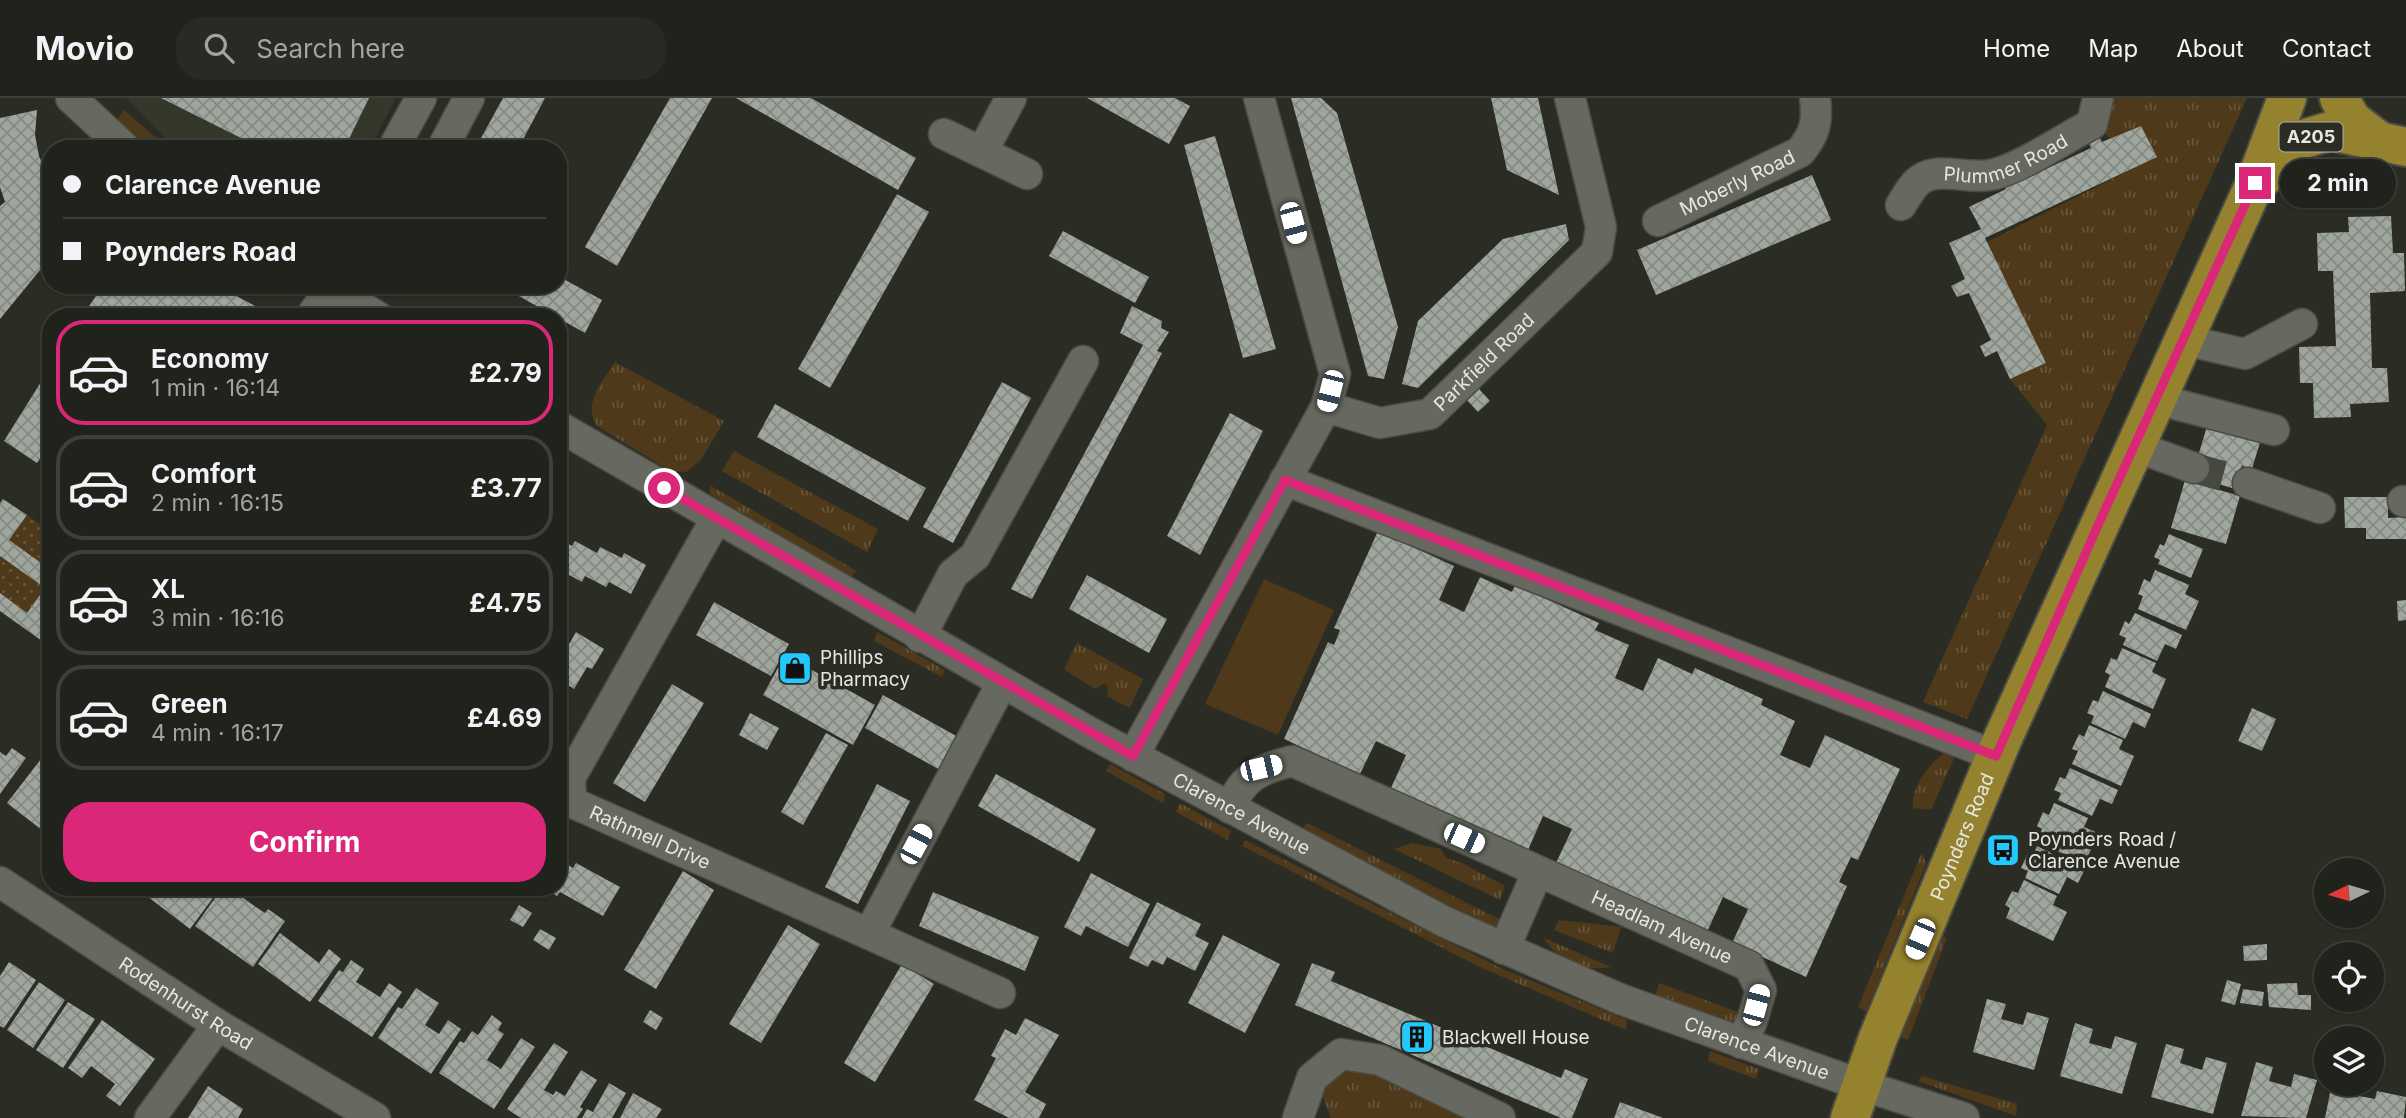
<!DOCTYPE html>
<html lang="en">
<head>
<meta charset="utf-8">
<style>
  :root { --surface:#20221c; --page:#282a25; --text:#f1f3f6; --muted:#a2a4a3; --line:#3d3f3b; --accent:#db2777 }
  body { margin:0; font-family:Inter,sans-serif; background:var(--page); color:var(--text); height:100vh; display:flex; flex-direction:column; font-size:26px; white-space:nowrap }
  * { box-sizing:border-box; margin:0 }
  p { font-size:23px; color:var(--muted) }
  .icon { flex:none; width:38px; height:38px; fill:none; stroke:currentColor; stroke-width:2; stroke-linecap:round; stroke-linejoin:round }
  .map { position:relative; flex:1; overflow:hidden }
  .side { position:absolute; left:42px; top:210px; width:525px; height:588px; display:flex; flex-direction:column; background:var(--surface); border-radius:28px; box-shadow:0 2px 5px #0004,0 0 0 2px var(--line) }
  .side>* { flex:none }
  .top-card { position:absolute; left:42px; top:42px; width:525px; height:154px; border-radius:28px; box-shadow:0 2px 5px #0004,0 0 0 2px var(--line); display:grid; align-content:center; height:154px; padding:0 21px; background:var(--surface) }
  .needle { width:46px; rotate:265deg }
  .fabs { position:absolute; left:2314px; top:760px; display:grid; gap:14px }
  .fabs a { display:grid; place-items:center; width:70px; height:70px; border-radius:50%; background:var(--surface); box-shadow:0 2px 5px #0004,0 0 0 2px var(--line); font-size:35px }
  .end { position:absolute; width:32px; height:32px; margin:-16px; border:9px solid #db2777; background:#fff; box-shadow:0 0 0 4px #fff }
  .from { border-radius:50% }
  .bubble { position:absolute; height:49px; border-radius:24px; background:var(--surface); box-shadow:0 2px 5px #0004,0 0 0 2px var(--line); font-size:23px; font-weight:700; line-height:49px; text-align:center }
  .car { position:absolute; width:21px; height:42px; margin:-21px -10px; border-radius:9px; box-shadow:0 0 5px 2px #0007; background:linear-gradient(#fff 24%,#345 0 40%,#fff 0 76%,#345 0 86%,#fff 0) }
  .top-card b { display:flex; align-items:center; gap:24px; height:66px; font-size:26px }
  .top-card b+b { border-top:2px solid var(--line) }
  .top-card i { width:18px; height:18px; background:var(--text) }
  ul { padding:12px 0 0; list-style:none }
  li { display:flex; align-items:center; gap:21px; height:105px; margin:0 14px 10px; padding:0 7px; border:4px solid var(--line); border-radius:28px }
  li div { flex:1 }
  li b { display:block; font-size:26px }
  li em { font-style:normal; font-weight:700 }
  li.active { border-color:var(--accent) }
  li>.icon { width:63px; height:63px; stroke-width:1.5 }
  .button { display:flex; gap:14px; margin-top:auto; padding:14px 21px }
  .button a { flex:1; height:80px; border-radius:28px; background:var(--accent); color:#fff; font-size:28px; font-weight:700; line-height:80px; text-align:center }
  header { display:flex; align-items:center; gap:42px; box-sizing:border-box; height:98px; padding:0 35px; background:var(--surface); border-bottom:2px solid var(--line) }
  header strong { font-size:33px }
  nav { display:flex; gap:38px; margin-inline-start:auto; font-size:24px }
  .search { width:490px; height:63px; background:var(--page); display:flex; align-items:center; gap:18px; box-sizing:border-box; padding:0 24px; border-radius:28px; color:var(--muted); font-size:26px }
  .map>svg:first-child { display:block }
  .built { fill:#34382a }
  .grass { fill:url(#grass-tufts) }
  .garden { fill:url(#garden-dots) }
  .pitch { fill:#4e391a }
  .building { fill:url(#building-cross-hatch) }
  .lines { fill:none; stroke-linecap:round; stroke-linejoin:round }
  .minor-tunnel { stroke:#474941; stroke-width:30; stroke-dasharray:30 15; stroke-linecap:butt }
  .minor-casing { stroke:#4b4c45; stroke-width:33 }
  .highway-casing { stroke:#4b4c45; stroke-width:42 }
  .minor { stroke:#676960; stroke-width:30 }
  .highway { stroke:#95822e; stroke-width:38 }
  .route { stroke:#db2777; stroke-width:9 }
  .labels { text-anchor:middle; stroke-width:7; stroke-linejoin:round; paint-order:stroke }
  .shield { fill:#2b2d25; stroke:#aeafa9; stroke-width:2 }
  .shield-label { font-size:18px; font-weight:bold; fill:#e6e7e2 }
  .street-label { font-size:19px; fill:#e6e7e2; stroke:#2b2d25 }
  .poi-label { font-size:19px; fill:#e6e7e2; stroke:#2b2d25; text-anchor:start }
</style>
</head>
<body>
<header>
<strong>Movio</strong>
<div class="search"><svg class="icon" aria-label="search" viewBox="0 0 24 24"><circle cx="10" cy="10" r="6"/><path d="M15 15l6 6"/></svg>Search here</div>
<nav><a>Home</a><a>Map</a><a>About</a><a>Contact</a></nav>
</header>
<div class="map">
<svg width="2406" height="1020" viewBox="0 0 2406 1020">
  <defs>
    <pattern id="grass-tufts" width="24" height="20" patternUnits="userSpaceOnUse" patternTransform="scale(1.75)"><rect width="24" height="20" fill="#4e391a"/><path d="M3 7l-1-3M5 7V3M7 7l1-3M15 17l-1-3M17 17v-4M19 17l1-3" fill="none" stroke="#68563b"/></pattern>
    <pattern id="garden-dots" width="8" height="8" patternUnits="userSpaceOnUse" patternTransform="scale(1.75)"><rect width="8" height="8" fill="#4e391a"/><path d="M2 2h.1M6 6h.1" fill="none" stroke="#68563b" stroke-width="1.8" stroke-linecap="round"/></pattern>
    <pattern id="building-cross-hatch" width="8" height="8" patternUnits="userSpaceOnUse" patternTransform="scale(1.75)"><rect width="8" height="8" fill="#9fa69e"/><path d="M0 0l8 8M0 8l8-8" fill="none" stroke="#848983"/></pattern>
  </defs>
  <rect width="100%" height="100%" fill="#2b2d25"/>
  <path class="built" d="M127,0H396L369,51H181L168,43Z"/>
  <path class="grass" d="M2110,0H2247L1967,621L1923,604L2047,327L2010,281L2046,265L1987,144L2156,59L2141,28L2110,41L2096,23Z
    M124,12L169,51H152L117,22Z
    M615,264L724,323L701,362L686,374L670,373L597,328C582,306 603,283 615,264Z
    M734,353L878,431L867,454L722,373Z
    M711,388L857,473L849,480L709,395Z
    M877,534L945,572L942,579L874,543Z
    M1077,545L1143,581L1130,610L1107,598L1108,589L1104,585L1095,591L1064,571Z
    M1947,652L1956,656L1931,712L1913,710C1910,688 1931,665 1947,652Z
    M1110,666L1165,696L1163,705L1106,673Z
    M1180,705L1231,733L1228,742L1176,714Z
    M1307,725L1515,829L1496,832L1302,731Z
    M1245,742L1505,872L1627,922L1626,932L1482,870L1242,748Z
    M1412,745L1441,751L1446,760L1462,765L1505,788L1500,802L1394,751Z
    M1922,754L1926,766L1866,914L1858,909Z
    M1559,822L1621,829L1613,855L1554,832Z
    M1939,838L1947,840L1908,942L1899,939Z
    M1544,840L1611,869C1582,874 1559,865 1544,840Z
    M1659,885L1746,917L1742,927L1655,898Z
    M1710,953L1759,971L1756,981L1708,963Z
    M1358,966L1485,1020H1331L1321,994L1331,976Z
    M1922,978L2017,1006L2016,1018L1918,983Z"/>
  <path class="garden" d="M27,417L51,434V472L9,442Z
    M0,458L45,490L27,515L0,495Z"/>
  <path class="pitch" d="M1264,481L1334,512L1278,637L1205,606Z"/>
  <path class="building" d="M161,0H369L344,51H263Z
    M503,0H545L518,51H475Z
    M670,0H712L617,168L585,149Z
    M736,0H811L916,60L898,92Z
    M1087,0H1175L1190,8L1169,46Z
    M1291,0H1321L1337,15L1398,229L1384,281L1368,278Z
    M1491,0H1538L1559,97L1507,72Z
    M37,12L35,37L39,58L51,87V171L45,166L0,221V108L5,104L0,89V20Z
    M2141,28L2157,59L1985,140L2046,265L2010,281L1997,253L1985,259L1980,248L1991,242L1969,195L1957,199L1951,188L1965,181L1949,145L1981,131L1969,109L2006,91L2000,80L2012,74L2018,84L2091,50L2087,39L2097,34L2102,44Z
    M1215,38L1276,251L1243,260L1184,47Z
    M1812,77L1831,122L1656,197L1637,152Z
    M897,96L929,114L830,290L798,271Z
    M2391,118L2393,155H2404L2405,193L2370,195L2372,270H2387L2389,304L2350,306L2351,319L2314,320L2313,285H2300L2299,249L2336,248L2333,173H2318L2317,135L2349,134L2348,119Z
    M1566,126L1569,142L1418,290L1402,286L1418,223L1503,141Z
    M1063,133L1149,179L1135,205L1049,158Z
    M558,178L602,202L585,235L499,187H558Z
    M93,187H216L259,210L267,219H82L101,190Z
    M1132,208L1162,223L1161,230L1169,234L1157,253L1162,255L1032,501L1011,491L1143,247L1120,235Z
    M51,268V345L37,365L4,343Z
    M1002,284L1031,300L953,445L923,429Z
    M1479,291L1490,303L1478,314L1467,302Z
    M775,306L926,390L908,423L757,339Z
    M1230,315L1263,333L1200,457L1167,438Z
    M2208,325L2261,341L2245,394L2192,378Z
    M2185,382L2240,398L2226,446L2171,430Z
    M2344,399H2388V420L2406,419V441H2366V430H2345Z
    M3,401L27,417L9,442L51,472V531L42,543L0,513V495L27,515L45,490L0,458V405Z
    M1378,433L1454,468L1439,502L1464,514L1480,479L1512,494L1515,487L1599,525L1595,532L1629,547L1615,580L1643,593L1658,560L1692,576L1695,570L1763,601L1761,607L1795,623L1780,657L1810,670L1825,637L1900,671L1858,762L1851,759L1839,784L1847,788L1806,879L1732,845L1748,811L1723,799L1707,834L1556,765L1572,731L1543,718L1528,752L1421,710L1424,705L1391,690L1406,657L1376,643L1360,676L1284,641L1328,544L1334,547L1337,540L1340,532L1334,530Z
    M2169,436L2203,451L2191,480L2158,466L2160,462L2154,459L2160,446L2164,448Z
    M558,440L572,448L575,443L597,455L600,449L622,460L624,455L646,467L631,496L609,484L606,489L585,478L582,484L558,471Z
    M2155,472L2189,487L2185,496L2199,503L2186,532L2138,511L2143,498L2138,496L2144,481L2150,484Z
    M1087,477L1167,521L1149,555L1069,511Z
    M2406,502V522L2398,523L2397,503Z
    M714,504L789,546L771,578L696,537Z
    M2135,515L2182,537L2176,551L2165,546L2157,563L2123,547L2126,540L2119,537L2125,523L2129,526Z
    M576,534L604,551L592,571L587,569L574,591L568,587L558,604V554L564,555Z
    M2122,550L2156,565L2152,574L2166,581L2153,611L2105,589L2110,577L2105,574L2111,560L2117,562Z
    M785,557L875,607L853,647L763,597Z
    M672,586L704,605L645,704L613,685Z
    M2103,593L2151,616L2145,630L2133,624L2125,641L2091,625L2094,618L2087,615L2093,602L2098,604Z
    M883,597L958,639L940,672L865,630Z
    M2252,610L2276,621L2262,653L2238,643Z
    M750,615L779,630L767,652L739,637Z
    M2089,627L2123,642L2119,651L2134,658L2121,688L2072,666L2078,653L2072,651L2079,636L2084,639Z
    M826,635L848,647L803,727L781,714Z
    M12,650L26,660L0,696V654L6,658Z
    M41,661L51,668V739L7,705Z
    M2070,670L2118,692L2112,706L2100,701L2092,718L2058,702L2061,695L2054,692L2060,679L2065,681Z
    M996,676L1096,731L1079,764L978,708Z
    M877,686L910,703L858,806L825,789Z
    M2054,705L2088,720L2084,729L2098,735L2085,765L2036,744L2042,731L2037,728L2043,714L2049,717Z
    M2037,748L2085,771L2078,785L2067,779L2059,796L2025,780L2028,773L2021,770L2027,757L2032,759Z
    M558,761L573,770L576,765L620,789L603,818L560,794L557,798L543,789H558Z
    M683,773L714,792L656,891L624,872Z
    M1091,775L1150,806L1128,849L1086,828L1081,838L1064,829Z
    M2024,782L2057,798L2053,807L2067,814L2053,843L2006,820L2010,810L2005,807L2012,793L2018,795Z
    M135,789H221L190,831Z
    M223,789H238L245,794L242,799L253,807L265,815L268,811L285,823L253,869L195,828Z
    M933,794L1039,839L1025,873L919,828Z
    M1157,804L1201,826L1195,838L1209,845L1195,873L1167,859L1163,867L1152,862L1148,869L1129,860Z
    M519,807L532,815L523,829L510,822Z
    M788,827L820,846L761,945L729,926Z
    M540,831L556,840L549,852L533,842Z
    M280,835L319,865L329,851L341,861L310,904L258,866Z
    M1223,837L1280,866L1245,935L1188,905Z
    M2267,846V862L2244,863L2243,848Z
    M351,862L364,871L356,884L380,899L389,885L402,894L372,939L318,903L339,872L343,874Z
    M9,864L36,882L4,930L0,928V878Z
    M1312,865L1335,874L1331,883L1561,980L1565,971L1588,981L1572,1020H1561L1295,907Z
    M902,866L934,886L875,984L844,965Z
    M2227,882L2241,886L2235,907L2221,903Z
    M39,884L65,902L33,950L7,932Z
    M2297,885L2298,897H2311V912L2269,909L2267,886Z
    M416,890L439,905L425,927L439,936L448,922L461,931L431,976L378,940L398,909L402,911Z
    M2243,891L2264,894L2262,908L2240,905Z
    M1987,901L2006,906L2001,921L2023,927L2027,914L2049,920L2034,972L1973,954Z
    M68,904L95,921L63,970L36,952Z
    M650,912L663,920L656,932L643,924Z
    M492,917L502,925L498,932L504,936L487,962L501,971L521,940L535,949L494,1011L439,975L460,943L464,945L472,933L478,937Z
    M1025,920L1059,937L1025,994L1046,1006L1039,1020H1009L974,1002L996,960L991,958L1005,931L1016,937Z
    M102,922L155,961L120,1008L106,998L115,986L91,968L82,980L68,970Z
    M2075,925L2093,931L2089,945L2111,951L2115,938L2137,945L2122,996L2060,978Z
    M554,945L568,954L544,992L553,997L556,993L565,998L581,972L597,982L580,1009L583,1011L577,1020H521L507,1011Z
    M2166,946L2184,951L2180,965L2202,972L2206,959L2227,965L2213,1016L2151,999Z
    M2256,964L2273,969L2269,983L2291,989L2294,976L2317,982L2306,1020L2241,1018Z
    M609,985L626,995L612,1020H582L587,1011L593,1014Z
    M2332,985L2351,986L2349,996L2375,1001L2377,993L2406,999L2404,1020H2325Z
    M208,988L243,1011L238,1020H188Z
    M633,995L662,1011L656,1020H620Z
    M1620,1004L1663,1020H1614Z"/>
  <g class="lines">
    <path class="minor-tunnel" d="M2194,370L2248,385"/>
    <g class="minor-casing">
      <g id="minor">
        <path d="M71,0L126,51"/>
        <path d="M944,36L1027,76"/>
        <path d="M393,51L421,0"/>
        <path d="M442,51L469,0"/>
        <path d="M982,54L1011,0"/>
        <path id="s1" d="M1901,107C1907,98 1912,87 1921,81C1942,68 1969,83 1995,76C2026,67 2063,41 2092,26L2098,0"/>
        <path id="s2" d="M1658,123L1800,54C1815,36 1818,23 1815,0"/>
        <path d="M326,187L378,219"/>
        <path d="M311,219L330,190"/>
        <path d="M2184,242L2245,256L2302,226"/>
        <path d="M2156,301L2274,332"/>
        <path id="s3" d="M1326,309L1380,325L1430,316L1597,154L1601,129L1570,0"/>
        <path id="s4" d="M558,328L1089,634L1445,824L1620,901L1861,987L1964,1020"/>
        <path d="M2134,348L2194,370"/>
        <path d="M1285,382L1996,658"/>
        <path d="M2248,385L2320,410"/>
        <path d="M2403,403L2406,404"/>
        <path id="s5" d="M716,421L570,680L571,704L869,836L1002,585"/>
        <path d="M920,539L953,476L975,458L1083,263"/>
        <path d="M1133,658L1326,309L1335,276L1259,0"/>
        <path d="M1230,710C1243,678 1260,671 1292,663L1538,773L1504,851"/>
        <path id="s6" d="M1538,773L1749,868L1761,892L1752,923L1741,945"/>
        <path id="s7" d="M0,784L218,927L375,1020"/>
        <path d="M869,836L1000,895"/>
        <path d="M150,1020L218,927"/>
        <path d="M1298,1020L1312,980L1341,956L1380,962L1500,1020"/>
      </g>
    </g>
    <g class="highway-casing">
      <g id="highway">
        <path d="M2339,0L2352,22L2382,45"/>
        <path d="M2264,79L2290,45L2330,33L2406,49"/>
        <path id="s8" d="M1850,1020L1878,940L2003,640L2255,85L2287,0"/>
      </g>
    </g>
    <use href="#minor" class="minor"/>
    <use href="#highway" class="highway"/>
  </g>
  <g class="lines">
    <path class="route" d="M664,390L1133,658L1285,382L1996,658L2099,425L2255,85"/>
  </g>
  <defs>
    <g id="shop-square" transform="scale(1.75)"><rect x="-9" y="-9" width="18" height="18" rx="4" fill="#22c9fd" stroke="#2b2d25"/><path d="M-5-2.5h2.3a2.7 3.5 0 0 1 5.4 0H5L5.5 6h-11ZM-1.5-2.5h3a1.5 2.3 0 0 0-3 0Z" fill="#111"/></g>
    <g id="bus-square" transform="scale(1.75)"><rect x="-9" y="-9" width="18" height="18" rx="4" fill="#22c9fd" stroke="#2b2d25"/><path d="M-5-6H5V4H4V6H2V4H-2V6H-4V4H-5ZM-3.5-4V0h7V-4ZM-3.5 1.2v1.5H-2V1.2ZM2 1.2v1.5H3.5V1.2Z" fill="#111"/></g>
    <g id="building-square" transform="scale(1.75)"><rect x="-9" y="-9" width="18" height="18" rx="4" fill="#22c9fd" stroke="#2b2d25"/><path d="M-4-6H4V6H1V3H-1V6H-4ZM-2.5-4.3h1.7v1.8h-1.7ZM.8-4.3h1.7v1.8H.8ZM-2.5-1h1.7V.8h-1.7ZM.8-1h1.7V.8H.8Z" fill="#111"/></g>
  </defs>
  <g fill-rule="evenodd">
    <use href="#shop-square" x="795" y="570"/>
    <use href="#bus-square" x="2003" y="752"/>
    <use href="#building-square" x="1417" y="939"/>
  </g>
  <g class="labels">
    <rect class="shield" x="2279.5" y="24.5" width="63" height="29" rx="5"/>
    <g class="shield-label">
      <text x="2311" y="45">A205</text>
    </g>
    <g class="street-label">
      <text dy="7" stroke="none"><textPath href="#s1" startOffset="122">Plummer Road</textPath></text>
      <text dy="7" stroke="none"><textPath href="#s2" startOffset="88">Moberly Road</textPath></text>
      <text dy="7" stroke="none"><textPath href="#s3" startOffset="182">Parkfield Road</textPath></text>
      <text dy="7" stroke="none"><textPath href="#s4" startOffset="786">Clarence Avenue</textPath></text>
      <text dy="7" stroke="none"><textPath href="#s5" startOffset="408">Rathmell Drive</textPath></text>
      <text dy="7" stroke="none"><textPath href="#s8" startOffset="303">Poynders Road</textPath></text>
      <text dy="7" stroke="none"><textPath href="#s6" startOffset="136">Headlam Avenue</textPath></text>
      <text dy="7" stroke="none"><textPath href="#s7" startOffset="222">Rodenhurst Road</textPath></text>
      <text dy="7" stroke="none"><textPath href="#s4" startOffset="1353">Clarence Avenue</textPath></text>
    </g>
    <g class="poi-label">
      <text x="820" y="566">Phillips<tspan x="820" dy="22">Pharmacy</tspan></text>
      <text x="2028" y="748">Poynders Road /<tspan x="2028" dy="22">Clarence Avenue</tspan></text>
      <text x="1442" y="946">Blackwell House</text>
    </g>
  </g>
</svg>
<div class="fabs">
<a><svg class="needle" viewBox="-14 -14 28 28"><path d="M0-13l5 13h-10z" fill="#e53935"/><path d="M0 13l5-13h-10z" fill="#a2a4a3"/></svg></a>
<a><svg class="icon" aria-label="locate" viewBox="0 0 24 24"><circle cx="12" cy="12" r="6"/><path d="M12 2v4M12 18v4M2 12h4M18 12h4"/></svg></a>
<a><svg class="icon" aria-label="layers" viewBox="0 0 24 24"><path d="M12 4l9 5-9 5-9-5zM3 14l9 5 9-5"/></svg></a>
</div>
<i class="end from" style="left:664px;top:390px"></i>
<i class="end" style="left:2255px;top:85px"></i>
<div class="bubble" style="left:2280px;top:61px;width:116px">2 min</div>
<i class="car" style="left:1293px;top:125px;rotate:165deg"></i>
<i class="car" style="left:1330px;top:293px;rotate:194deg"></i>
<i class="car" style="left:1261px;top:670px;rotate:77deg"></i>
<i class="car" style="left:1464px;top:740px;rotate:114deg"></i>
<i class="car" style="left:916px;top:746px;rotate:28deg"></i>
<i class="car" style="left:1920px;top:841px;rotate:203deg"></i>
<i class="car" style="left:1756px;top:907px;rotate:15deg"></i>
<div class="top-card">
<b><i class="from"></i>Clarence Avenue</b>
<b><i></i>Poynders Road</b>
</div>
<section class="side">
<ul>
<li class="active"><svg class="icon" aria-label="car" viewBox="0 0 24 24"><path d="M5 17H2v-5l4-1 3-4h7l3 4 3 1v5h-3M9 17h6M6 11h13"/><circle cx="7" cy="17" r="2"/><circle cx="17" cy="17" r="2"/></svg><div><b>Economy</b><p>1 min · 16:14</p></div><em>£2.79</em></li>
<li><svg class="icon" aria-label="car" viewBox="0 0 24 24"><path d="M5 17H2v-5l4-1 3-4h7l3 4 3 1v5h-3M9 17h6M6 11h13"/><circle cx="7" cy="17" r="2"/><circle cx="17" cy="17" r="2"/></svg><div><b>Comfort</b><p>2 min · 16:15</p></div><em>£3.77</em></li>
<li><svg class="icon" aria-label="car" viewBox="0 0 24 24"><path d="M5 17H2v-5l4-1 3-4h7l3 4 3 1v5h-3M9 17h6M6 11h13"/><circle cx="7" cy="17" r="2"/><circle cx="17" cy="17" r="2"/></svg><div><b>XL</b><p>3 min · 16:16</p></div><em>£4.75</em></li>
<li><svg class="icon" aria-label="car" viewBox="0 0 24 24"><path d="M5 17H2v-5l4-1 3-4h7l3 4 3 1v5h-3M9 17h6M6 11h13"/><circle cx="7" cy="17" r="2"/><circle cx="17" cy="17" r="2"/></svg><div><b>Green</b><p>4 min · 16:17</p></div><em>£4.69</em></li>
</ul>
<div class="button"><a>Confirm</a></div>
</section>
</div>
</body>
</html>
